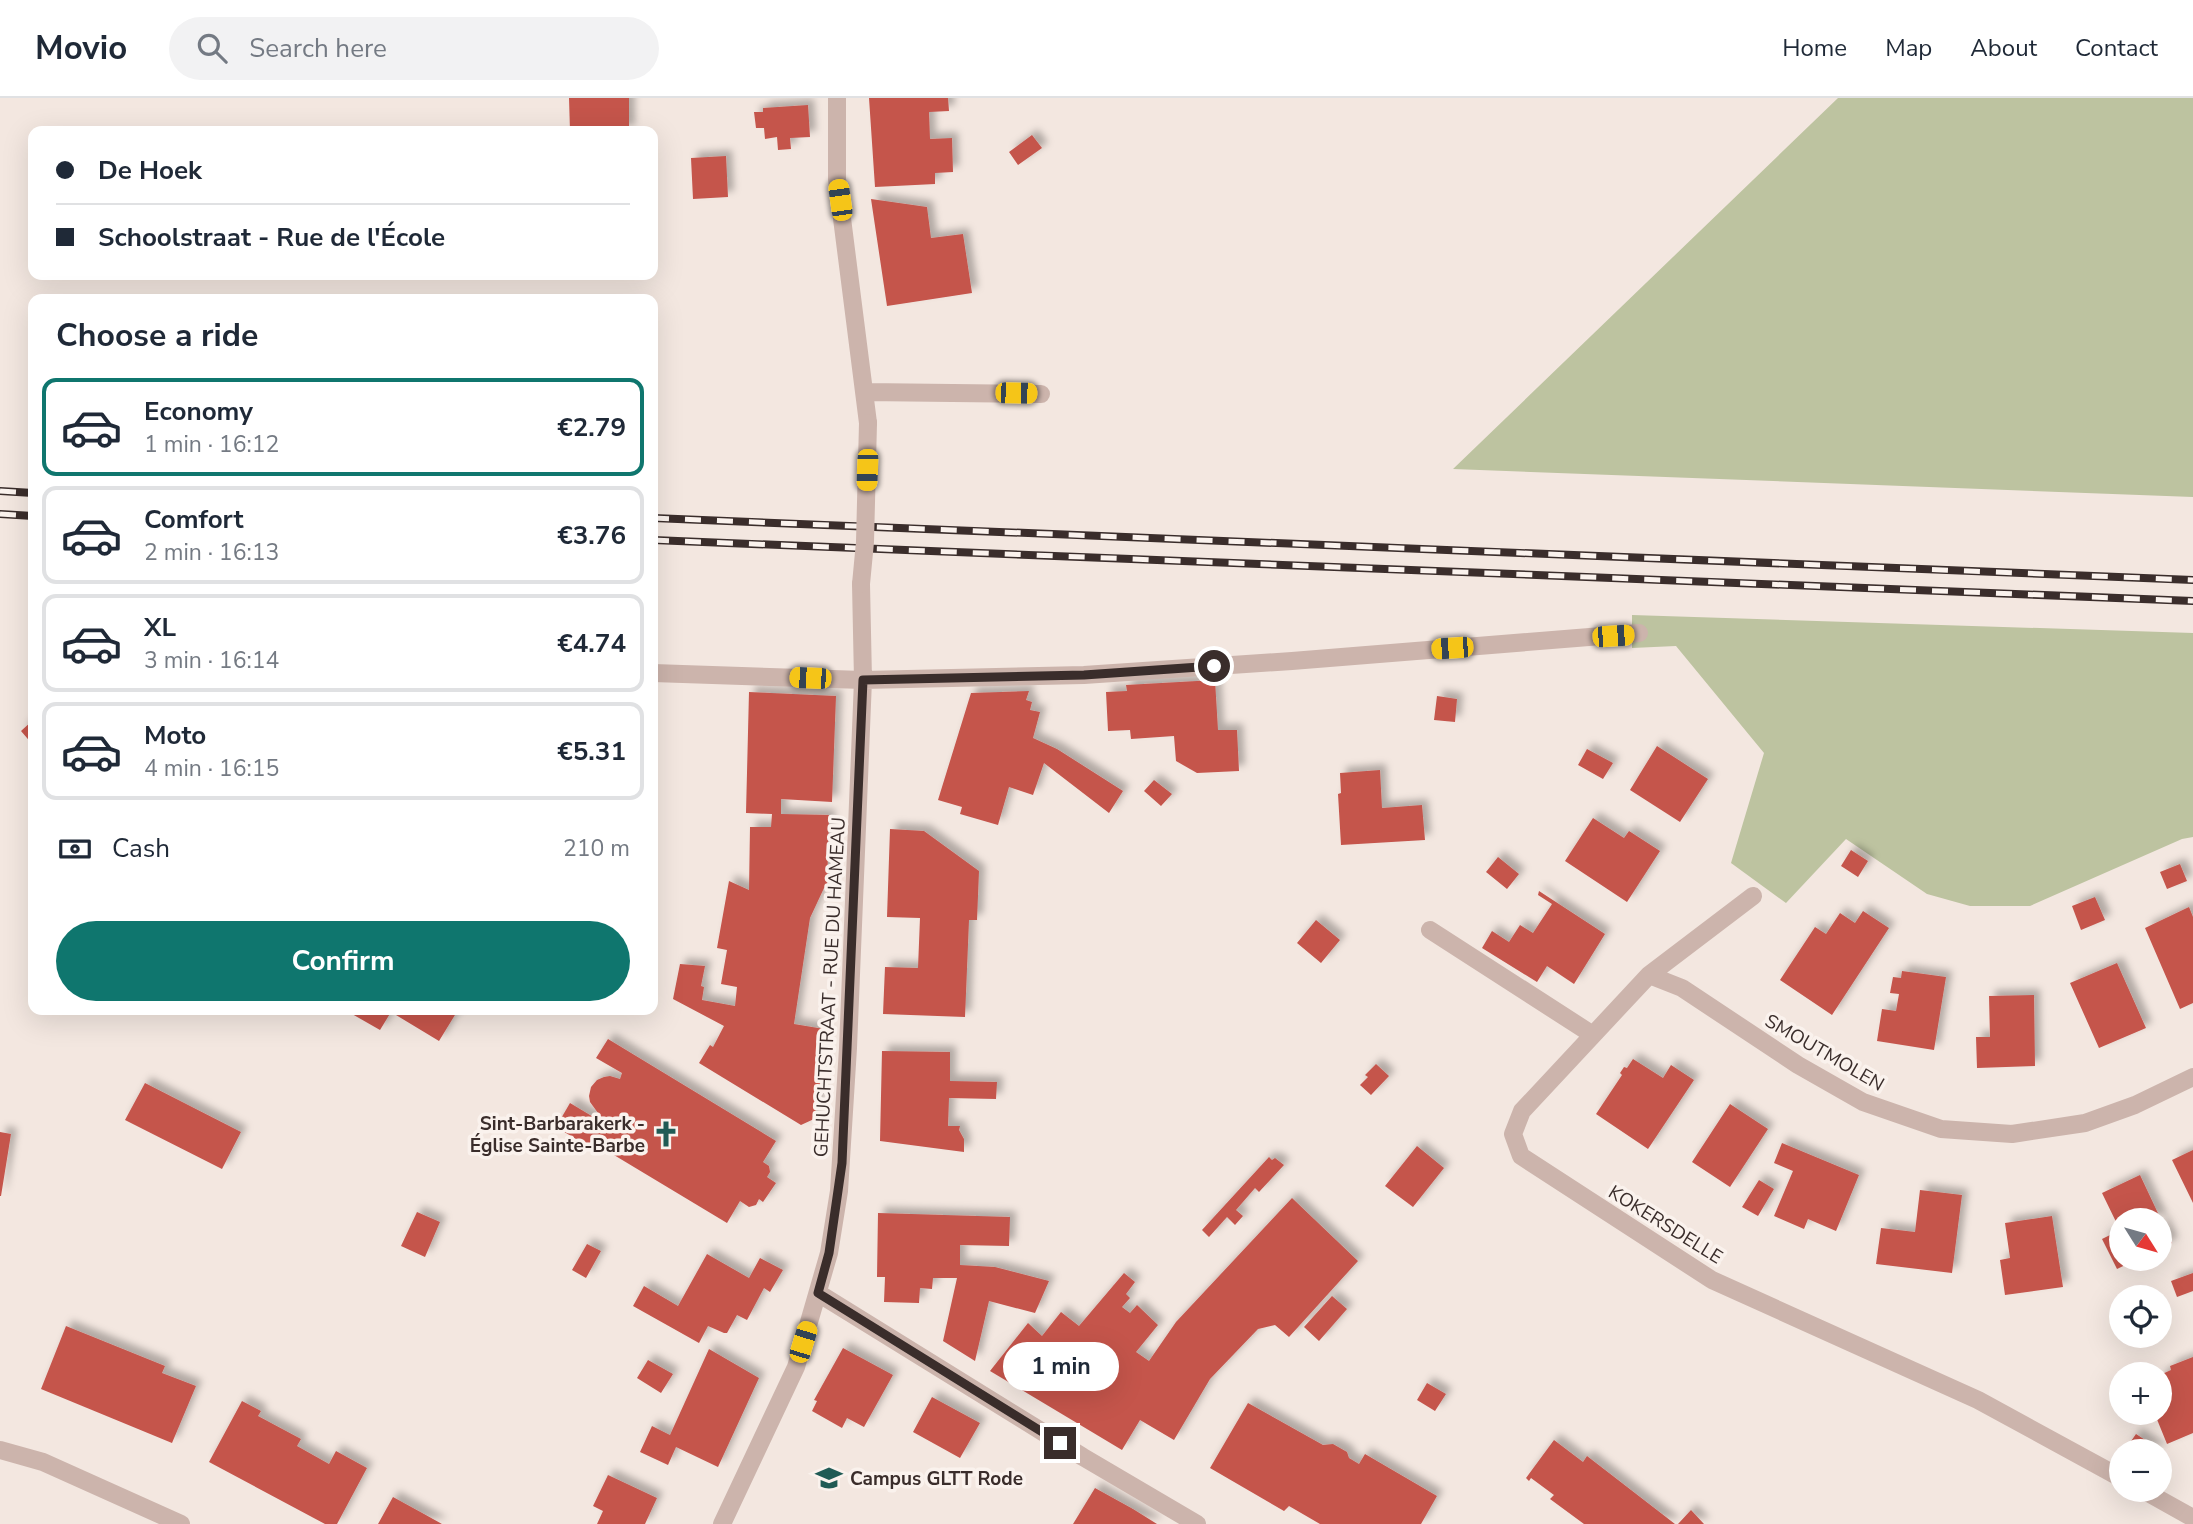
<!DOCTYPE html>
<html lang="en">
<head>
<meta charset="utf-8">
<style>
  :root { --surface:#fff; --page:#f2f2f3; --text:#1f2937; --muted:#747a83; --line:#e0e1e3; --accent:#0f766e }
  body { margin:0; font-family:"Nunito Sans",sans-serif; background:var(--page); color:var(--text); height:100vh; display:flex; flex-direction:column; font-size:26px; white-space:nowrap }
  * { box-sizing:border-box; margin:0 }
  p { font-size:23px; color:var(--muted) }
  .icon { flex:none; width:38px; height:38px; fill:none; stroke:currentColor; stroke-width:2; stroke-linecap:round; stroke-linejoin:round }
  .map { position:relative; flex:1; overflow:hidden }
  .side { position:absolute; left:28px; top:196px; width:630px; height:721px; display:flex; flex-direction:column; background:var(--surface); border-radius:14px; box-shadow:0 7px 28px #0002 }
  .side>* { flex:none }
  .top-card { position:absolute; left:28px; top:28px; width:630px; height:154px; border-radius:14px; box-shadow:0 7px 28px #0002; display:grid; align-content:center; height:154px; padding:0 28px; background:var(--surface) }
  .needle { width:46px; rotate:127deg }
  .buttons { position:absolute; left:2109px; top:1110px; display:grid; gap:14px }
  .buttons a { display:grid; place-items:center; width:63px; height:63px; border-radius:50%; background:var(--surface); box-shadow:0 7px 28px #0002; font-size:35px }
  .end { position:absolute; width:32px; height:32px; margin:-16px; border:9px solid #3a2d2b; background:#fff; box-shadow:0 0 0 4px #fff }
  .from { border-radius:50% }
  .bubble { position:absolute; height:49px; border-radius:24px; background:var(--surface); box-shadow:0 7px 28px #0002; font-size:23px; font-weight:700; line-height:49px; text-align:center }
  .car { position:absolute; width:21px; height:42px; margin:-21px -10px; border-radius:9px; box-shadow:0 0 5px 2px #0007; background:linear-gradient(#f5c518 24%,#345 0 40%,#f5c518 0 76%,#345 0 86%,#f5c518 0) }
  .top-card b { display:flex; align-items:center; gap:24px; height:66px; font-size:26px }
  .top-card b+b { border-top:2px solid var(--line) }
  .top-card i { width:18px; height:18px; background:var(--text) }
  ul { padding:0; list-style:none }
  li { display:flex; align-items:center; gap:21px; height:98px; margin:0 14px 10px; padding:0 14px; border:4px solid var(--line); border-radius:14px }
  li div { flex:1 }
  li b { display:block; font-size:26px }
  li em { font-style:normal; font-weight:700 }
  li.on { border-color:var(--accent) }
  li>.icon { width:63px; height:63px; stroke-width:1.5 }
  h2 { padding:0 28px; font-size:32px; line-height:84px }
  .pay { display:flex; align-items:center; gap:18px; height:77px; padding:0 28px; font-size:26px }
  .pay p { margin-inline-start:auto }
  .action { display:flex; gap:14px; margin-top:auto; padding:14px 28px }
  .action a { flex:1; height:80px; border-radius:42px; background:var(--accent); color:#fff; font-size:28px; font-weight:700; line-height:80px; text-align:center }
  header { display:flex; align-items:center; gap:42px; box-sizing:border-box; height:98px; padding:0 35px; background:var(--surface); border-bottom:2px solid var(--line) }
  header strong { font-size:33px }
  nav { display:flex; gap:38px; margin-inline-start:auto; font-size:24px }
  .search { width:490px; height:63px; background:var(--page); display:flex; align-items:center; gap:18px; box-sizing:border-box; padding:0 24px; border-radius:38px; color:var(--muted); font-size:26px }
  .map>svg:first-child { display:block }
  .green { fill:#bdc3a0 }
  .building { fill:#c5544c; filter:url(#shadow) }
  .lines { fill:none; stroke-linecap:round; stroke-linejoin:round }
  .minor { stroke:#ccb4ac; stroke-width:18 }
  .rail-casing { stroke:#3a2d2b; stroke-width:8 }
  .rail { stroke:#faf2ed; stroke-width:5; stroke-dasharray:16; stroke-linecap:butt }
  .minor-bridge { stroke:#ccb4ac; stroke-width:18 }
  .route { stroke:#3a2d2b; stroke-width:9 }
  .labels { text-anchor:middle; stroke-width:7; stroke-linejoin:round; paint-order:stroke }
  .street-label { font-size:19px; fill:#3a2d2b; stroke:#faf2ed }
  .poi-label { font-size:19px; font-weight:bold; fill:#3a2d2b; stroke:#faf2ed; text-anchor:end }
</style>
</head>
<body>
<header>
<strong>Movio</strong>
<div class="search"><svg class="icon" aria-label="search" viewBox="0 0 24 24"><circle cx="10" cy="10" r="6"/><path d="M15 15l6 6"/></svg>Search here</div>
<nav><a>Home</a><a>Map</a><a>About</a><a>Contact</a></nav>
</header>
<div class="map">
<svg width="2193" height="1426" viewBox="0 0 2193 1426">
  <defs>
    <filter id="shadow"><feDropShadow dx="6" dy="-6" stdDeviation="3.5" flood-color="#0004"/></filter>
  </defs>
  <rect width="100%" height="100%" fill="#f3e7e0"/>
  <path class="green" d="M1838,0H2193V399L1453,371Z
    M1632,517L2193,535V739L2182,741L2030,808H1970L1927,796L1846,741L1786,805L1731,765L1764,655L1676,548L1632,550Z"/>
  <path class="building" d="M569,0H629V33H570Z
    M869,0H948L949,13L929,14L930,41L952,40L953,74L935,75V86L875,89Z
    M808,7L810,39L790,40L791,51L778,52L777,39L765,41L764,30H756L754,14H763V10Z
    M1032,37L1042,50L1018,67L1009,54Z
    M726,58L728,99L693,101L691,60Z
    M871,101L927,109L931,140L963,136L972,195L887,208Z
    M1215,582L1218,632H1237L1239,673L1197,675L1176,663L1174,638L1131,641L1130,632L1108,633L1106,594L1127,593L1126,587Z
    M1029,593L1026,602L1032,604L1030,612L1040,614L1033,640L1057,651L1123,693L1109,715L1044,665L1033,697L1009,689L998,727L960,716L962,709L938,702L971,595Z
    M749,594L836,598L832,704L781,701V716L829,717L827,791L824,790L810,820L794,926L824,931L822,979L814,1021L801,1027L699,965L710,947L713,949L724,928L673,901L680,866L705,868L701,888L704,889L702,902L735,908L737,889L721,886L727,852L717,850L729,783L749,792L750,729H771L772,716L746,715Z
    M1437,598L1457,601L1455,624L1434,622Z
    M33,622V647L21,633Z
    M1657,648L1708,681L1680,724L1630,692Z
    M1587,651L1613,665L1603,681L1578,667Z
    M1380,672L1382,710L1422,707L1425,742L1341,747L1338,696L1341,695L1340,675Z
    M1154,682L1172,696L1161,708L1144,693Z
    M1593,720L1624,740L1629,733L1660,753L1627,804L1565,763Z
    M890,731L924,733L979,773L977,822H969L965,919L883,916L885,869L918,870L920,820L887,819Z
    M1851,752L1868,763L1858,779L1841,768Z
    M1498,759L1519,776L1507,791L1486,774Z
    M2180,766L2187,783L2167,791L2160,774Z
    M1539,793L1605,836L1574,886L1547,868L1537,884L1482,850L1492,833L1509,844L1520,827L1533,835L1552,806L1538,797Z
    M2095,799L2105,822L2081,832L2072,808Z
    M2189,809L2193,819V905L2180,911L2145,830Z
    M1863,813L1889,830L1832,917L1780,882L1815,829L1826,836L1840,815L1855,825Z
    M1316,822L1340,842L1321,865L1297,845Z
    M2117,865L2146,930L2099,950L2070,885Z
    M1902,873L1946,879L1934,952L1877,943L1882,911L1896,913L1899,896L1890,895L1893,879L1901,880Z
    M2034,897L2035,968L1977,970L1976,939H1990L1989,898Z
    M345,912H458L439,943L391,914L380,932Z
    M608,941L776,1043L763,1064L769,1068L770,1074L767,1079L776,1085L763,1104L759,1101L756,1107L749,1109L740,1103L727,1125L594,1045L586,1047L556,1029L570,1005L595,1020L598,1015L590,1004L589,998L591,989L597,982L604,979L610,978L620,981L622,975L596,960Z
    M882,953L950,954V983L997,984L996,1001L949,1000L948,1028H960L959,1032L964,1041V1054L880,1043Z
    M1633,961L1663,980L1671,967L1694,982L1648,1051L1596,1016L1622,977L1620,975L1624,969L1627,970Z
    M1376,966L1389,978L1371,997L1360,987L1368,979L1365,977Z
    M145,985L241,1034L222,1071L125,1022Z
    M1730,1006L1768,1031L1730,1089L1692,1064Z
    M0,1034L11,1036L1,1098H0Z
    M1782,1045L1859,1077L1836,1133L1808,1121L1804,1131L1774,1118L1793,1073L1774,1065Z
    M1417,1048L1444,1070L1413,1109L1385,1088Z
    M2193,1052V1105L2172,1062Z
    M1269,1059L1272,1062L1275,1060L1284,1067L1259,1094L1255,1090L1236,1112L1243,1118L1235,1127L1227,1119L1209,1139L1202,1132Z
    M2140,1077L2172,1145L2160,1151V1122H2121V1160H2140L2117,1171L2102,1141L2120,1132L2102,1095Z
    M1759,1082L1774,1091L1758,1118L1742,1109Z
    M1920,1092L1962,1097L1952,1175L1876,1166L1881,1130L1915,1134Z
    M1292,1100L1358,1163L1289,1239L1275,1227L1258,1231L1210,1281L1174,1342L1140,1322L1122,1352L990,1273L1028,1225L1042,1238L1061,1214L1079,1228L1124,1175L1135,1184L1126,1196L1130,1200L1122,1209L1130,1215L1137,1207L1158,1227L1136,1254L1149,1263L1176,1224Z
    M417,1114L440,1124L425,1159L401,1148Z
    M878,1115L1010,1119L1009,1148L960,1147V1167L995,1169L1049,1183L1035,1215L989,1203L975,1263L943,1243L957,1180H933L932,1191L920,1190L919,1205L884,1204L885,1179H877Z
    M2052,1118L2063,1189L2005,1197L2000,1162L2010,1160L2005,1125Z
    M587,1146L601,1153L586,1180L572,1172Z
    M707,1156L749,1180L760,1160L783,1172L770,1194L764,1190L747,1222L737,1217L727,1235H724L708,1228L699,1245L633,1208L644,1188L678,1208Z
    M2193,1175V1193L2177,1199L2171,1183Z
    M1332,1198L1347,1211L1319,1243L1304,1229Z
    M66,1228L165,1268L162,1275L196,1288L172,1345L41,1291Z
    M843,1250L893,1277L864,1329L847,1320L842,1330L812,1313L817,1303L814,1302Z
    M709,1251L759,1280L718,1369L676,1349L668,1367L640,1354L652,1328L670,1337Z
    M2193,1259V1335L2167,1346L2154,1314H2160V1277L2171,1272L2170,1268Z
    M648,1262L673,1276L661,1295L637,1280Z
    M1427,1285L1446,1296L1435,1313L1417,1302Z
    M932,1299L980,1325L960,1360L913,1334Z
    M242,1303L261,1313L258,1318L301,1341L297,1348L329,1366L336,1353L367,1370L337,1426H325L209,1364Z
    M1248,1305L1323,1347L1333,1346L1347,1354L1349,1360L1359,1366L1365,1356L1437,1398L1421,1426H1320L1289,1408L1284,1413L1210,1370Z
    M2136,1336L2162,1353H2132L2127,1349Z
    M1554,1342L1583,1364L1587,1358L1675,1426H1584L1550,1401L1554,1397L1531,1380L1529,1383L1526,1380Z
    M608,1377L657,1400L645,1426H597L603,1413L593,1408Z
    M1095,1390L1133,1411L1157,1426H1073Z
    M393,1399L424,1416L442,1426H378Z
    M1691,1412L1704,1426H1678Z"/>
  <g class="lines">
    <path class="minor" d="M837,0V81L868,325
      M865,294L1041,296
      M653,575L863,582L1084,577L1292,563L1639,535
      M1753,798L1649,877L1522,1013L1513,1036L1521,1058L1712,1182L1978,1302L2121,1380
      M1430,832L1593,937
      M1649,877L1682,890L1798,967L1863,1004L1941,1031L2012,1036L2085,1025L2135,1007L2193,979
      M818,1195L1083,1359L1197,1426
      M0,1352L43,1364L181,1426
      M2141,1391L2193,1420
      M722,1426L796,1269L829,1155L839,1093L848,950L863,582L861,486"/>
    <g class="rail-casing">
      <path id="rail" d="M0,393L33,395
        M0,416L33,418
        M653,420L2193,482
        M653,442L2193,503"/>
    </g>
    <use href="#rail" class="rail"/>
    <path class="minor-bridge" d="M861,486L865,444L868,325"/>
  </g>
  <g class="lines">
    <path class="route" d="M1060,1345L818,1195L829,1155L842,1065L863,582L1084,577L1214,568"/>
  </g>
  <defs>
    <g id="church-bare" transform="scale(2.1)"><path d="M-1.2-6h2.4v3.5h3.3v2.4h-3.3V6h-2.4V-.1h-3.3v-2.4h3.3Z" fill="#205b55" stroke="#faf2ed" stroke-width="2.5" paint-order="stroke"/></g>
    <g id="university-bare" transform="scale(2.1)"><path d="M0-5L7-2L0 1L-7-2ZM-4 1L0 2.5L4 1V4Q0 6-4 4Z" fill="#205b55" stroke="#faf2ed" stroke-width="2.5" paint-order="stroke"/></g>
  </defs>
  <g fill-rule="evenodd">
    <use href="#church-bare" x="666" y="1036"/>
    <use href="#university-bare" x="829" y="1380"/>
  </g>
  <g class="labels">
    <g class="street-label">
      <text transform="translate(829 889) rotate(-87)" y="7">GEHUCHTSTRAAT - RUE DU HAMEAU</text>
      <text transform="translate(1825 954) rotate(30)" y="7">SMOUTMOLEN</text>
      <text transform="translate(1666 1126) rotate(32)" y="7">KOKERSDELLE</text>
    </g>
    <g class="poi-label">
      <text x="645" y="1032">Sint-Barbarakerk -<tspan x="645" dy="22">Église Sainte-Barbe</tspan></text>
      <text x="850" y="1387" text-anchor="start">Campus GLTT Rode</text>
    </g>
  </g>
</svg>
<div class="buttons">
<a><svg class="needle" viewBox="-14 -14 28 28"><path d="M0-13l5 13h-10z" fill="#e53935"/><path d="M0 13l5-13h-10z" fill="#747a83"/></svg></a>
<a><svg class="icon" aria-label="locate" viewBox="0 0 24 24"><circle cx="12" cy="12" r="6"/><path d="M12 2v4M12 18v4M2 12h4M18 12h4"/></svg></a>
<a>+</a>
<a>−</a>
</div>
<i class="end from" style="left:1214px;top:568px"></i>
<i class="end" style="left:1060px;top:1345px"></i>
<div class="bubble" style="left:1003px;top:1244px;width:116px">1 min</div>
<i class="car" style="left:840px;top:102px;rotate:352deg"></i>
<i class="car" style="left:1016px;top:295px;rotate:91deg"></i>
<i class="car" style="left:867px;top:372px;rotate:182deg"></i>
<i class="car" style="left:1613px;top:538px;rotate:86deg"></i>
<i class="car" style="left:1452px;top:550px;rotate:266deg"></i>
<i class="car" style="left:810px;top:580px;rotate:272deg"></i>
<i class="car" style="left:803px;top:1244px;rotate:17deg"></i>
<div class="top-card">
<b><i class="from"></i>De Hoek</b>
<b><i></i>Schoolstraat - Rue de l'École</b>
</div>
<section class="side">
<h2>Choose a ride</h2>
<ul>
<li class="on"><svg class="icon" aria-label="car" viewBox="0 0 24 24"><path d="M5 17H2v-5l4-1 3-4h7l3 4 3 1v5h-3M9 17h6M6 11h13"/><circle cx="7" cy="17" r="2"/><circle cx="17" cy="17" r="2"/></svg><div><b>Economy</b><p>1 min · 16:12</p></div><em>€2.79</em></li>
<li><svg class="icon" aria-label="car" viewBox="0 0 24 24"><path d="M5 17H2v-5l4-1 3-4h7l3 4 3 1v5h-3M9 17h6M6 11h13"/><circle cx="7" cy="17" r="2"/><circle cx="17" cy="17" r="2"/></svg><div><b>Comfort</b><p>2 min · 16:13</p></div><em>€3.76</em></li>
<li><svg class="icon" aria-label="car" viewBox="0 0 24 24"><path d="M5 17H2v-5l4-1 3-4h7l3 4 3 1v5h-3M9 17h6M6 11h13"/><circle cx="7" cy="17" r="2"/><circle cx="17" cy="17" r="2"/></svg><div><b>XL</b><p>3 min · 16:14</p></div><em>€4.74</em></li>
<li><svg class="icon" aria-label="car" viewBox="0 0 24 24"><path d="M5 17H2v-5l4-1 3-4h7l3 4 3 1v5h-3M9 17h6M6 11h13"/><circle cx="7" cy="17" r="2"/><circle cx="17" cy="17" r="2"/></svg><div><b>Moto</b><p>4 min · 16:15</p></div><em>€5.31</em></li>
</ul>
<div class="pay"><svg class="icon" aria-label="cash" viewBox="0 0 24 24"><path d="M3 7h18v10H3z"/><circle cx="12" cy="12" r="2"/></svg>Cash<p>210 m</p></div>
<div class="action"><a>Confirm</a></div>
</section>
</div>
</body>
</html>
